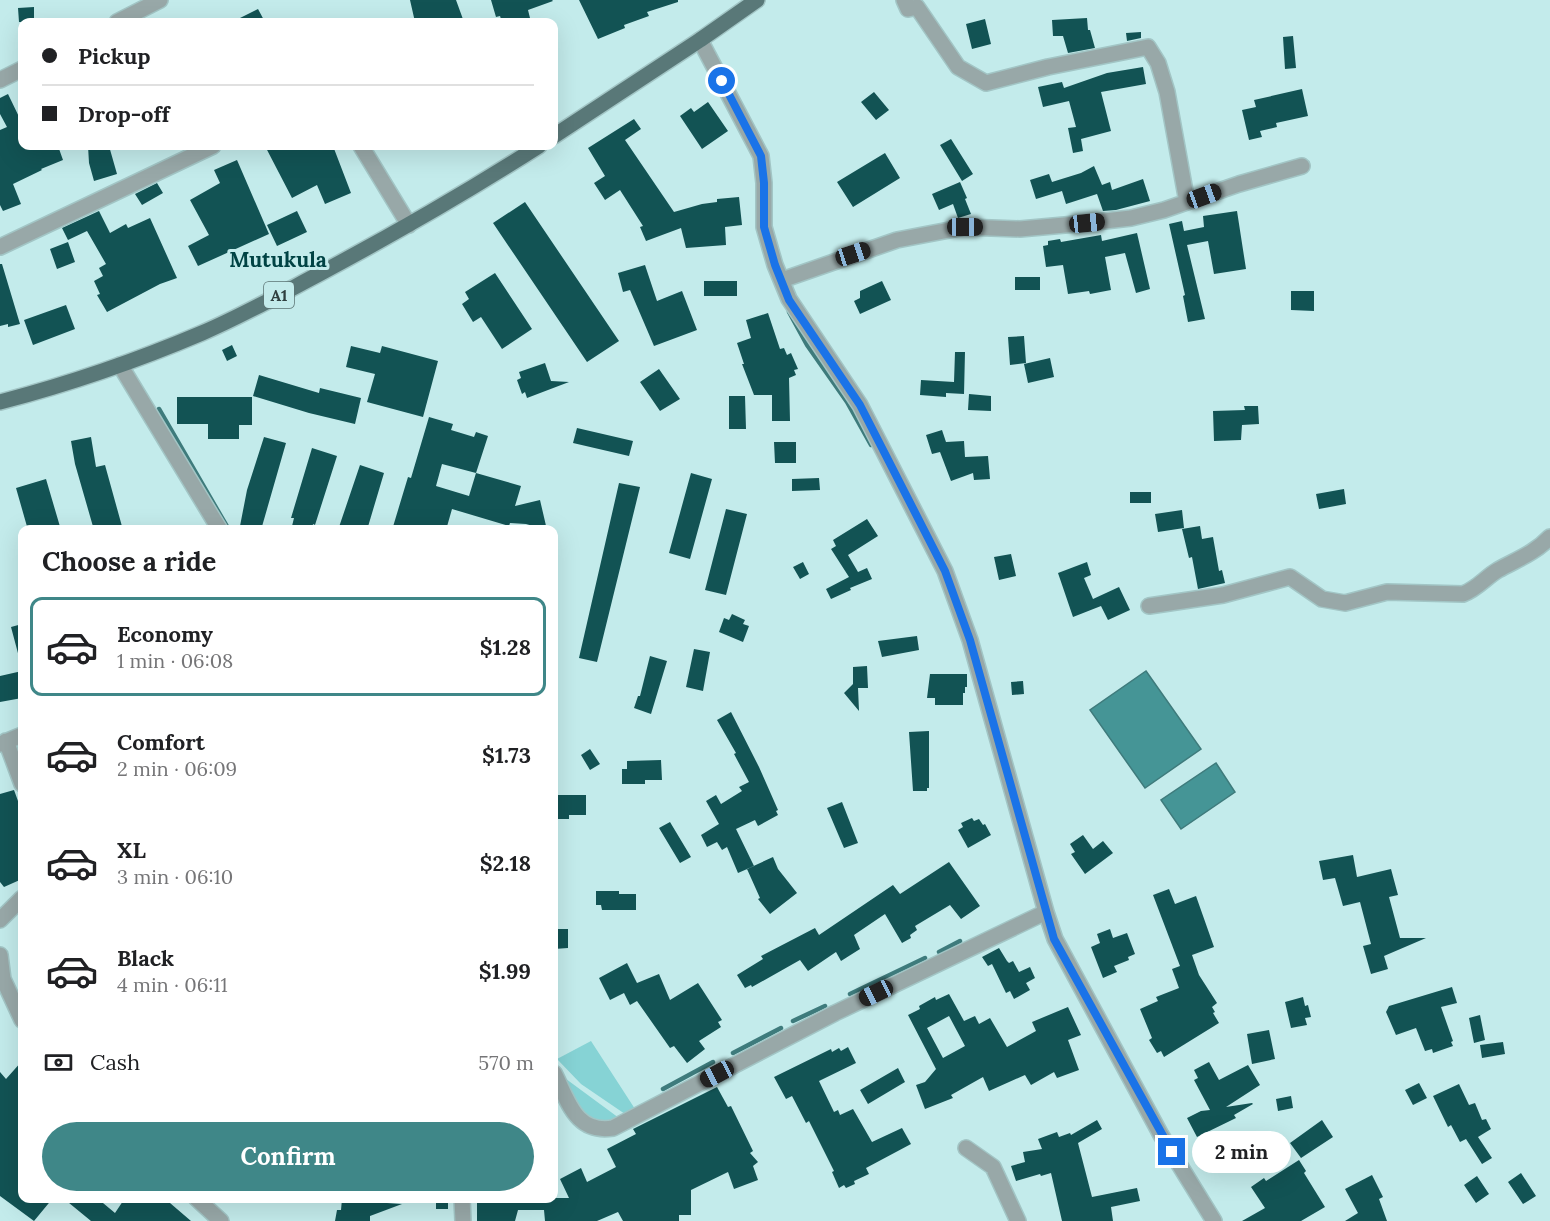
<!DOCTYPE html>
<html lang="en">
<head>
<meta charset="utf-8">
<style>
  :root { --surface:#fff; --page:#f6f6f6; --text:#202124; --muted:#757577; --line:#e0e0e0; --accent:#3f8788 }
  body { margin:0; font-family:Lora,serif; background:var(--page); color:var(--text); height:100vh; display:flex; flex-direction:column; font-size:22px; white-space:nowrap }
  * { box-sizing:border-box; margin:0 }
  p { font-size:20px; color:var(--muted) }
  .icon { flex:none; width:33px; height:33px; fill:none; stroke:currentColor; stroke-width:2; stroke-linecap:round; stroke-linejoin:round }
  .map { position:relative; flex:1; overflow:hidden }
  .side { position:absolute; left:18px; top:525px; width:540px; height:678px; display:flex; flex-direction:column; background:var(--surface); border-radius:12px; box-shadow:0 6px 24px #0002 }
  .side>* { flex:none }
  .guide { position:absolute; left:18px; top:18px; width:540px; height:132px; border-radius:12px; box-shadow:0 6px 24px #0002; display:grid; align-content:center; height:132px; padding:0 24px; background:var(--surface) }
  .end { position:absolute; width:27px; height:27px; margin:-14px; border:8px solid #1a73e8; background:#fff; box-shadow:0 0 0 3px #fff }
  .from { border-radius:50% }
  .bubble { position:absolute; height:42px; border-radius:21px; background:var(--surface); box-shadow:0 6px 24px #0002; font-size:20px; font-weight:700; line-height:42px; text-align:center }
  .car { position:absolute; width:18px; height:36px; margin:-18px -9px; border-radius:8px; box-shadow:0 0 4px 2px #0007; background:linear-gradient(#222 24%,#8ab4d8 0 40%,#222 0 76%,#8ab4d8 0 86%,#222 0) }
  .guide b { display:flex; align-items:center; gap:21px; height:57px; font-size:22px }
  .guide b+b { border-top:2px solid var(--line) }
  .guide i { width:15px; height:15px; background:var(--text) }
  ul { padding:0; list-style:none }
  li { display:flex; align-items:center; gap:18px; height:99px; margin:0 12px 9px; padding:0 12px; border:3px solid transparent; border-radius:12px }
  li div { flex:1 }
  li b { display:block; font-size:22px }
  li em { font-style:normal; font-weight:700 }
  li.current { border-color:var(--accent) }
  li>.icon { width:54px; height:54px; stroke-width:1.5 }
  h2 { padding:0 24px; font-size:27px; line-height:72px }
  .pay { display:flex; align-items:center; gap:15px; height:66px; padding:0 24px; font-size:22px }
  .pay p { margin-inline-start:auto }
  .primary-button { display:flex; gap:12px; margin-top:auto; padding:12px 24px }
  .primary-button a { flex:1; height:69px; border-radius:36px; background:var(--accent); color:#fff; font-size:24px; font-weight:700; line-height:69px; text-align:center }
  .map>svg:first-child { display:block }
  .green { fill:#86d3d5 }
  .water { fill:#459596; stroke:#3e7b7c; stroke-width:1.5 }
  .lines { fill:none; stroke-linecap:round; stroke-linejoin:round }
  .stream { stroke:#3e7b7c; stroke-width:4.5 }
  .building { fill:#125354; fill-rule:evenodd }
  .minor-casing { stroke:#a2c5c5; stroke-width:18 }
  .major-casing { stroke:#a2c5c5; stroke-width:18 }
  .minor { stroke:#98a8a8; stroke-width:15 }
  .major { stroke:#597878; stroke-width:15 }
  .route { stroke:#1a73e8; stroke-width:8 }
  .labels { text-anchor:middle; stroke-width:6; stroke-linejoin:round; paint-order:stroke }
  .shield { fill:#c3ebeb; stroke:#5b7373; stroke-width:1.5 }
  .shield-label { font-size:16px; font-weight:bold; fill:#2f3f3f }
  .quarter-label { font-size:21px; font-weight:bold; fill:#004344; stroke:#c3ebeb }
</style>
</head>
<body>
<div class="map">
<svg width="1550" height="1221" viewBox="0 0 1550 1221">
  <rect width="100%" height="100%" fill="#c3ebeb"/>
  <path class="green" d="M591,1041L635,1109L625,1114L581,1084L557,1059Z
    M562,1076L619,1118L600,1124L579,1114Z"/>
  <path class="water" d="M1146,671L1201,749L1145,788L1090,710Z
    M1216,763L1235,792L1181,829L1161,800Z"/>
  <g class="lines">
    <path class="stream" d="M789,312L807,345L847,402L871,445
      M159,409L229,530
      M939,952L960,941
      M850,994L925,958
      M793,1021L825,1006
      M733,1053L781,1028
      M663,1089L713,1062"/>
  </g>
  <path class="building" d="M410,0H456L464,22H415Z
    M491,0H552L553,1L528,10L531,22H502L500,16L496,17Z
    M579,0H678V2L647,12L649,16L624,25L625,28L598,39Z
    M34,7V22H19L18,8Z
    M258,9L265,22H232Z
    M1087,18L1088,30H1090L1095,48L1068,53L1063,36H1053L1052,20Z
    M985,19L991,44L972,49L966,24Z
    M1141,32V38L1127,41L1126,33Z
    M1293,36L1296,68L1285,69L1283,37Z
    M1143,67L1146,84L1101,92L1111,131L1081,139L1083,151L1073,153L1068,128L1076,127L1069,101L1043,107L1038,87L1062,82L1064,88L1107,73Z
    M1302,89L1308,116L1276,123L1277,127L1260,131L1262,137L1249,140L1242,110L1256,107L1254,100Z
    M874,92L889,110L876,120L861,102Z
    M8,94L22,123V146H58L63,160L41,169L42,170L13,184L21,204L3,211L0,205V130L7,127L0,114V98Z
    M708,102L728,131L702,149L680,116L691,108L694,112Z
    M634,119L641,129L625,140L674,212L702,204L717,202V199L739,197L742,225L725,227L726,245L686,248L681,228L646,241L640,227L643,226L620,190L605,200L594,183L605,176L588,148Z
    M951,139L973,174L962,181L940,145Z
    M88,146H109L117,174L94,181L89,163Z
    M265,146H333L351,193L325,204L317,185L292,198Z
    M885,153L900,178L853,207L837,182Z
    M237,160L269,234L198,266L188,246L209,235L190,200L220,183L214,170Z
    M1094,166L1102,185L1110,182L1112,190L1143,179L1150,201L1116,210L1103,211L1097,194L1066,204L1062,191L1036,199L1030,180L1049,174L1052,182L1081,173Z
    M960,182L967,198L965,199L971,214L958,218L953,204L939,210L932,194Z
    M157,183L163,193L142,205L135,194Z
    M525,202L619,341L587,362L493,223Z
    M99,211L110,233L126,224L128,228L150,218L177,278L160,284L107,312L97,295L100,294L94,281L103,276L99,268L106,264L87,231L68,240L62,228Z
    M297,211L307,232L277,246L267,225Z
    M1237,211L1246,269L1214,274L1208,241L1187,245L1205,319L1188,322L1183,296L1185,295L1169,224L1182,221L1184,231L1204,227L1203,216Z
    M1137,233L1150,289L1136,293L1125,253L1105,257L1111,290L1090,294L1089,291L1068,294L1063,265L1046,267L1043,246L1048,245V241L1060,239L1061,242L1101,235L1102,241Z
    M68,242L75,262L57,269L50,249Z
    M0,264H2L20,324L8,327V324L0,326Z
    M645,265L657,301L682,291L697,330L654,346L630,290L623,292L618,273Z
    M495,273L532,329L502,349L481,317L473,322L462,304L469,299L465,292Z
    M1015,277H1040V290H1015Z
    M704,281H737V296H704Z
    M882,281L891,300L860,314L854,301L860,298V291Z
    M1291,291H1314V311L1291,310Z
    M66,305L75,329L33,345L24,320Z
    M768,313L780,349L784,348L787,355L791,353L798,369L794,370L796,375L789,378L790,421H772V395H754L742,364H744L737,343L751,338L746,320Z
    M1024,336L1026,363L1010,365L1008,337Z
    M232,345L237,356L227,361L222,350Z
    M351,346L380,353L382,346L438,361L423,417L367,402L375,374L346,367Z
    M955,352H965L964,394L946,393V397L920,395L921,380L954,382Z
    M1050,358L1054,377L1028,383L1024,364Z
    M545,363L551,381L569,382L527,398L525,392L522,394L517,380L521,378L519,372Z
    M659,369L680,399L660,411L640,382Z
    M259,375L319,393L320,388L361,398L355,424L309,413L253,396Z
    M969,394L991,396V411L968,410Z
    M729,396H745L746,429H729Z
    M177,397H252V425H239V439H208V424H177Z
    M1244,406H1258L1259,424L1242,425L1241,440L1214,441L1213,411L1245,410Z
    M429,417L453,424L451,430L474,437L476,432L488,436L476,473L521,486L515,506L540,500L547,530L526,524L510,523L509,526L452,509L446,530H392L408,477L411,478ZM442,464L476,473L469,496L436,486Z
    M577,428L633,441L629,456L573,443Z
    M942,430L946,442L964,441L965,457L988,456L990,479L974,480L973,473L951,481L940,452L932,454L926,435Z
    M91,437L96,467L105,465L123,530H94L75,464L71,441Z
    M264,437L286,443L261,530H253L240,526L247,490Z
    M774,442H796V463H775Z
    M312,448L337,456L315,525L313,524L312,530H291L294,518H291Z
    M360,465L384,473L367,530H338Z
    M691,473L712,479L690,559L669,553Z
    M819,478L820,490L792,491V479Z
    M46,479L61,530H28L16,488Z
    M619,483L640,487L597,662L579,658Z
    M1344,489L1346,504L1319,509L1316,494Z
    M1130,492H1151V503H1130Z
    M726,509L747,514L726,595L705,590Z
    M1182,510L1184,528L1158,532L1155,514Z
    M867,519L878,536L848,555L858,572L867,568L872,579L850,588L851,590L831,599L826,589L849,577L831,549L836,546L833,540Z
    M1200,526L1202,539L1213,537L1219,571L1222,570L1225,583L1198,589L1192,557L1189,558L1182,529Z
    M1011,554L1016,576L999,580L994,557Z
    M803,562L809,574L800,579L793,567Z
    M1087,562L1091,575L1084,578L1093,599L1119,587L1130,610L1108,620L1101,606L1073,617L1058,573Z
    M732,614L745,620L743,624L749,626L743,642L719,632L724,618L729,620Z
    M22,624V656L19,657L11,627Z
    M917,636L919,650L882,657L878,641Z
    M694,649L710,652L703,691L686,687Z
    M650,656L667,661L651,714L634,708L638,696H640Z
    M867,666L868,688H858L859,711L844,693L853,684V667Z
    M22,671V698L0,702V676Z
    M930,674H967V687H965V693H963V705H935V698H927Z
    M1023,681L1024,694L1012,695L1011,682Z
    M731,712L759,767L778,810L776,811L778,815L758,826L755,820L736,829L754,866L738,873L727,847L722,850L717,842L707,847L701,835L719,824L706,801L716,795L721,804L742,791L739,787L749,782L734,754L736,753L717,720Z
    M929,731V788H927V791H913L909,732Z
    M590,749L600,764L590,770L581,755Z
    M661,760L662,780H645V784H622V769H627V761Z
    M14,790L22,812V879L4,887L0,882V794Z
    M554,795H586V815H569V819H554Z
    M842,802L858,843L844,848L827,808Z
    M972,818L974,821L979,819L983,825L985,824L991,835L968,848L958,830L963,827L961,823Z
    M670,822L691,857L680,863L659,828Z
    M1083,835L1093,849L1103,841L1113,853L1085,874L1071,854L1075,852L1070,844Z
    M1353,855L1357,877L1391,869L1398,895L1389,897L1400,938H1426L1384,956L1388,969L1371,974L1363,946L1371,944L1360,902L1343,906L1335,878L1323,880L1319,861Z
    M773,857L778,869L797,893L770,914L758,899L760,898L747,869Z
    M949,862L980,906L961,919L950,905L915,926L917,930L910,935L911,938L902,943L885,914L854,935L860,949L841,961L836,952L808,971L800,960L752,987L751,985L745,988L737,975L763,959L761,956L815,928L819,935L893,885L900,894Z
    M1169,889L1175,904L1196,896L1214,947L1192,955L1199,975L1217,1003L1212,1007L1215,1012L1213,1013L1219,1023L1164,1057L1161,1051L1157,1053L1149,1040L1152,1038L1140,1009L1158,1001L1156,997L1179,988L1172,969L1180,966L1153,895Z
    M596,891H619V894H636V910H602L601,905H596Z
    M554,929H568V948L554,949Z
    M1110,929L1113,938L1127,933L1135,954L1128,957L1129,960L1114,966L1117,972L1103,978L1091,947L1100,943L1097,934Z
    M999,948L1007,961L1009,963L1013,961L1019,972L1030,967L1035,978L1026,983L1030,990L1014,999L1010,991L1006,993L992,964L988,966L982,957Z
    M627,963L637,983L659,974L670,1000L698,983L722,1020L718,1022L721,1027L699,1041L705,1049L687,1063L674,1046L670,1048L637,1001L630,1005L624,993L610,1000L599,978Z
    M1452,987L1457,1003L1441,1007L1453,1041L1451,1042L1453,1046L1433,1053L1432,1049L1425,1051L1416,1028L1396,1035L1386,1012L1389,1006Z
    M949,994L964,1021L975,1016L979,1024L990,1018L1007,1047L1036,1031L1032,1022L1068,1007L1081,1035L1068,1040L1079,1070L1057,1078L1054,1072L1031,1085L1025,1075L989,1091L983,1077L951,1095L953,1098L925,1109L916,1085L925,1082L936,1069L908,1015L920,1009L919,1006L935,997L936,1000ZM949,1016L965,1046L943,1058L927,1028Z
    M1303,997L1305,1006L1308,1005L1311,1017L1305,1018L1307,1025L1291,1028L1285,1002Z
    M1480,1015L1485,1040L1474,1043L1469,1018Z
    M1269,1030L1275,1059L1252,1064L1247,1034Z
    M1503,1042L1505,1054L1482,1058L1480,1045Z
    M848,1047L856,1063L819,1081L834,1112L838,1110L840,1115L853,1109L872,1142L902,1128L911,1144L866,1168L869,1174L854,1181L855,1184L846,1188L844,1185L839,1188L832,1172L834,1171L809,1121L806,1123L792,1096L786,1099L774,1077L831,1049L832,1052L839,1048L841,1051Z
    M22,1061V1129L18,1133L22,1137V1198H53L34,1221L0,1196V1072L6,1079Z
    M1209,1062L1219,1080L1248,1065L1260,1085L1226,1107L1252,1103L1253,1104L1234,1115L1236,1118L1197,1137L1187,1118L1201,1111L1210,1110L1194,1080L1198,1078L1194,1070Z
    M898,1068L905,1082L868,1104L860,1090Z
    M1419,1083L1427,1098L1413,1105L1405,1090Z
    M1459,1084L1469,1105L1475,1103L1482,1120L1486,1119L1491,1129L1478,1137L1492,1158L1482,1164L1466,1139L1460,1142L1451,1125L1448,1127L1433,1096Z
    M717,1087L728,1107L731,1106L753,1151L750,1153L758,1162L753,1166L758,1180L734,1189L728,1172L691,1190V1215H679V1221H623L618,1212L597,1221H545L544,1210H518L515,1221H477V1198H569L560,1179L581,1168L587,1182L616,1167L607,1149L636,1134L633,1129Z
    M1291,1096L1293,1108L1278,1111L1276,1099Z
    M1097,1120L1102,1129L1078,1143L1092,1197L1137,1188L1140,1201L1111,1207L1113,1221H1062L1051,1173L1041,1176L1040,1174L1016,1181L1011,1166L1025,1162L1023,1152L1042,1149L1038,1139L1057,1132L1059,1137L1070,1133L1071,1135Z
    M1322,1120L1333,1137L1301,1158L1290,1143Z
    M1299,1160L1306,1171L1304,1173L1325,1207L1301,1221H1242L1265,1208L1251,1187L1264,1178L1266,1181Z
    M1521,1173L1536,1196L1523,1204L1508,1182Z
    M1372,1175L1383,1197L1379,1199L1387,1221H1345L1358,1213L1345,1189Z
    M1477,1176L1489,1194L1476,1203L1464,1185Z
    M63,1198H97L115,1213L125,1198H174L170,1203L191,1221H91Z
    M371,1198H385L387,1203L402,1204L370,1216V1221H335L337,1210H341L342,1199L372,1202Z
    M436,1198H448V1209H436Z"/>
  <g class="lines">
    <g class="minor-casing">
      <path id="minor" d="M117,22L160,0
        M700,40L761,156L764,183V227L775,265L789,299L860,405L945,571L970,640L1046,912
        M0,80L22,69
        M361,146L409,225
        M1187,202L1239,184L1302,166
        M0,247L213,146
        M782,280L897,240L965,227L1020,229L1087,223L1131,218L1164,210L1187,202L1167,92L1158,63L1148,47L1048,67L986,83L958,67L917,7L908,9L904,0
        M120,365L220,530
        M1149,606L1223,595L1290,577L1322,599L1345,603L1387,592L1463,594C1477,589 1486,577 1498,570C1516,560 1535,553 1550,537
        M6,741L22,784
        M0,744L22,735
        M0,920L22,898
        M0,955L3,979L22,1020
        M554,1073C568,1100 575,1134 613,1128L835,1013L1046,912L1055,939L1161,1135L1214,1221
        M966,1148L993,1167L1018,1221
        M196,1198L221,1221
        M462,1198L463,1221"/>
    </g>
    <g class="major-casing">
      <path id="major" d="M554,136L700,40L757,0
        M0,402C69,384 136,361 202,333C242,316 281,294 319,274C394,234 467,192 539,146"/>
    </g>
    <use href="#minor" class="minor"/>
    <use href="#major" class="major"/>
  </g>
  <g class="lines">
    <path class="route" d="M722,81L761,156L764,183V227L775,265L789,300L860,405L945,571L970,640L1054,939L1172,1152"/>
  </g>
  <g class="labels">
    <rect class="shield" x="264" y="282" width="30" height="26" rx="4.5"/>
    <g class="shield-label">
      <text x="279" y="301">A1</text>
    </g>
    <g class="quarter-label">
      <text x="278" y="267">Mutukula</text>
    </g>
  </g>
</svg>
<i class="end from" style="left:722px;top:81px"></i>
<i class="end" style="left:1172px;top:1152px"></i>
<div class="bubble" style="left:1192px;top:1131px;width:99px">2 min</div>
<i class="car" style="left:1204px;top:196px;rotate:70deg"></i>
<i class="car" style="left:1087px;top:223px;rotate:84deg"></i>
<i class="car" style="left:965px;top:227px;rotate:90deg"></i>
<i class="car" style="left:853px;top:254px;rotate:72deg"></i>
<i class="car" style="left:876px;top:993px;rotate:244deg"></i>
<i class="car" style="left:717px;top:1074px;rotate:242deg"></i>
<div class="guide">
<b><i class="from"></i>Pickup</b>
<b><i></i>Drop-off</b>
</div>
<section class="side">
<h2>Choose a ride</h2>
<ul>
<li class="current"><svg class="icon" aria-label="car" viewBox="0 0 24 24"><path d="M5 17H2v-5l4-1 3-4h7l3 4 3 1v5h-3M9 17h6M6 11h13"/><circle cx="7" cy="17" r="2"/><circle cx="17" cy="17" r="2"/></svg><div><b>Economy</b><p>1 min · 06:08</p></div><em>$1.28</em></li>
<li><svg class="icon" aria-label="car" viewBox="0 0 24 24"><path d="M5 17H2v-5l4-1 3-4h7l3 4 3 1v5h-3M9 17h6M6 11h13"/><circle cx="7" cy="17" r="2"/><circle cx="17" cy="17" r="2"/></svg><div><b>Comfort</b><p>2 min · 06:09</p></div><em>$1.73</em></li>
<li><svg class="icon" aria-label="car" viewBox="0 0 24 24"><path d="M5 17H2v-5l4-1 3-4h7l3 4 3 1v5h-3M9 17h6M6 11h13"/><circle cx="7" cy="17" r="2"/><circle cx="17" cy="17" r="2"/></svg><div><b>XL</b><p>3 min · 06:10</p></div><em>$2.18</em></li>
<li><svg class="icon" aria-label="car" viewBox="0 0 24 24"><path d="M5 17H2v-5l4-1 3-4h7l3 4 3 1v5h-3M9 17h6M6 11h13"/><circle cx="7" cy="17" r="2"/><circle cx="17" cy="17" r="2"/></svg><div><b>Black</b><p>4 min · 06:11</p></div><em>$1.99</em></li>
</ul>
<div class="pay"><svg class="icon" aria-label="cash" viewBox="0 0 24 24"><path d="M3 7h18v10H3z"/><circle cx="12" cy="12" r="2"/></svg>Cash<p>570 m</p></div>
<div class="primary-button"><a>Confirm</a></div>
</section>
</div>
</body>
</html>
